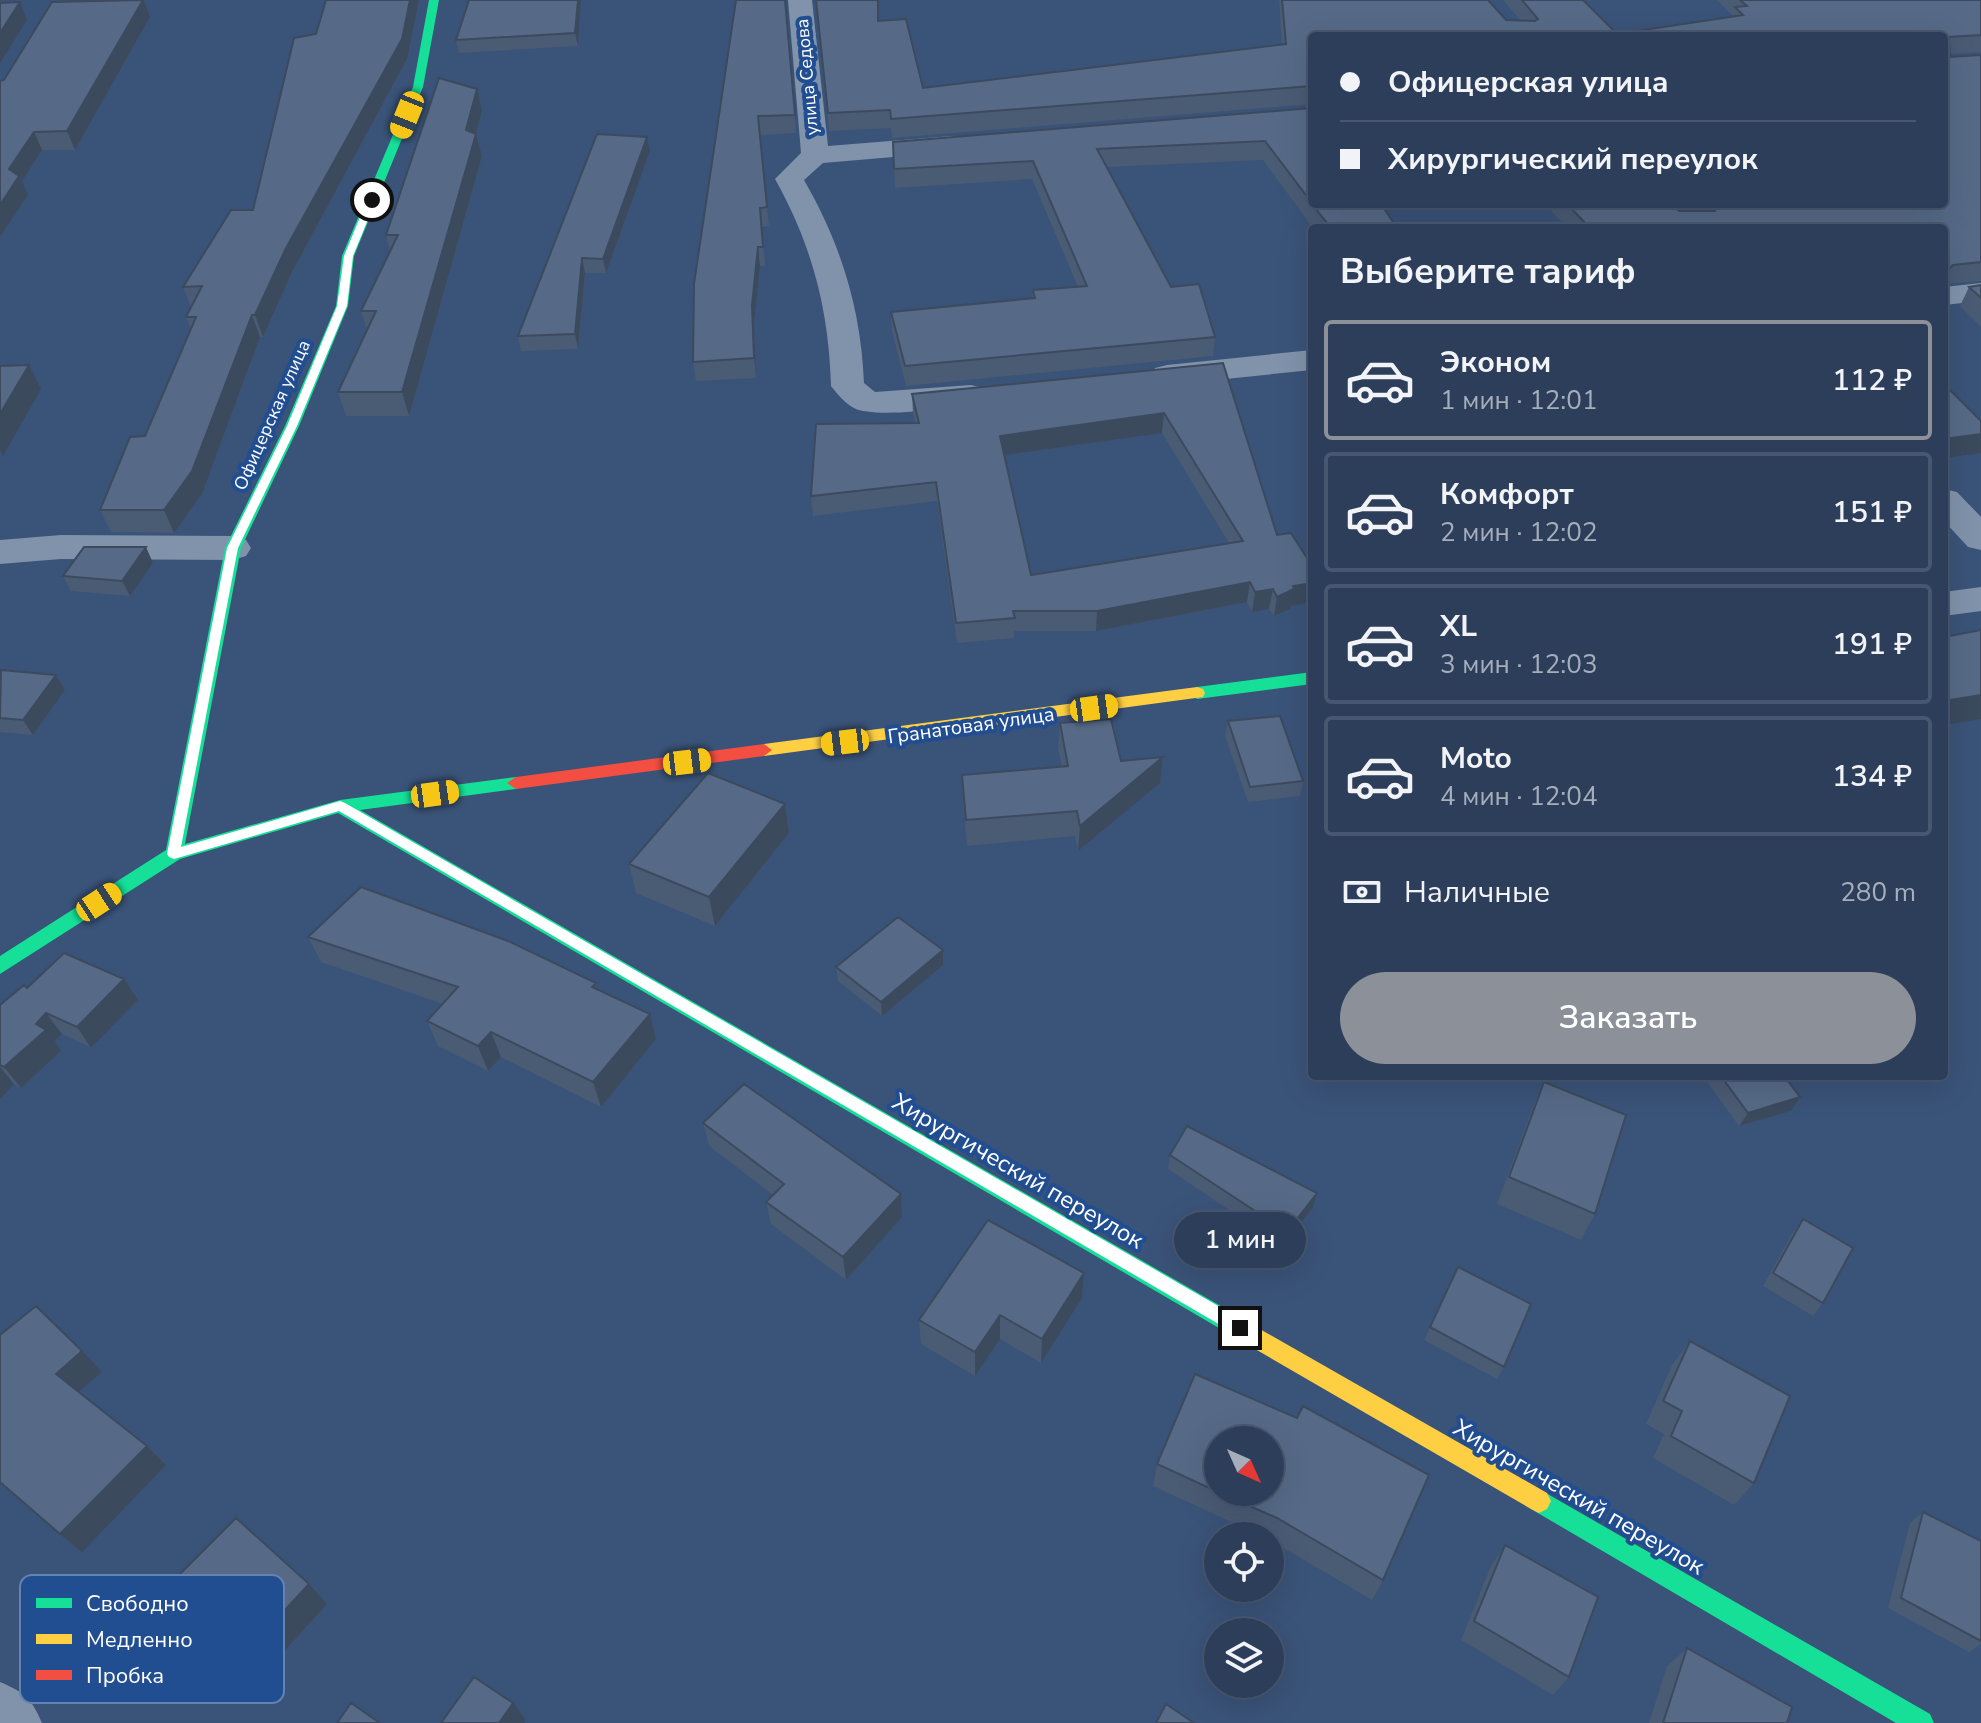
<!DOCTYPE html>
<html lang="ru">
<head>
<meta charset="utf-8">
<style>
  :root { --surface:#2c3e5a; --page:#384963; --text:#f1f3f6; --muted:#a6aebb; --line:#485770; --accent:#8c9099 }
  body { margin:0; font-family:"Nunito Sans",sans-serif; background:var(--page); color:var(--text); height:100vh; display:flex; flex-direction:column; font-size:30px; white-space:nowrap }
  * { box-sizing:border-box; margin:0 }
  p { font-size:26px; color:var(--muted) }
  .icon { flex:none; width:44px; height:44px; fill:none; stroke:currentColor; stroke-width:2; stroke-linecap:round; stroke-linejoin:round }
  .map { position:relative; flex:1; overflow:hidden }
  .panel { position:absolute; left:1308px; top:224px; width:640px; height:856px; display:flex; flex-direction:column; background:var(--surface); border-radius:8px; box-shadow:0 8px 32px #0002,0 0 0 2px var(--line) }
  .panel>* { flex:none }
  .banner { position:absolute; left:1308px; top:32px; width:640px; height:176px; border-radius:8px; box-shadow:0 8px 32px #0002,0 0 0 2px var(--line); display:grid; align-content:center; height:176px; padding:0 32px; background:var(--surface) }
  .needle { width:52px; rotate:135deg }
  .fabs { position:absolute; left:1204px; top:1426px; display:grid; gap:16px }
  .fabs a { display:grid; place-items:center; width:80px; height:80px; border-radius:50%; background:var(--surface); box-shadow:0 8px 32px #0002,0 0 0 2px var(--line); font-size:40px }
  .end { position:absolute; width:36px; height:36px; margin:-18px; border:10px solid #fff; background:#111; box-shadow:0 0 0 4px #111 }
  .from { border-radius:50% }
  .bubble { position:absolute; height:56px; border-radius:28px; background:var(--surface); box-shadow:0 8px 32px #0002,0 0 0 2px var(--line); font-size:26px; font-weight:600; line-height:56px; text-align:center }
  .car { position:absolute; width:24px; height:48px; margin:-24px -12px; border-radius:10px; box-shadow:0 0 6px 2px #0007; background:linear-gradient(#f5c518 24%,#345 0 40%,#f5c518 0 76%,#345 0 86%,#f5c518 0) }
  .banner b { display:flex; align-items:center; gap:28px; height:76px; font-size:30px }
  .banner b+b { border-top:2px solid var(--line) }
  .banner i { width:20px; height:20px; background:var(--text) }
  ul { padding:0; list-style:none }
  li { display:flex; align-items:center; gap:24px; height:120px; margin:0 16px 12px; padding:0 16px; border:4px solid var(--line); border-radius:8px }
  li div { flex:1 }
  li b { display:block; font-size:30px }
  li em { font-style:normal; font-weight:600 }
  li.active { border-color:var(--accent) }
  li>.icon { width:72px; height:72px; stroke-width:1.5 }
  h2 { padding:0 32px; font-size:36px; line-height:96px }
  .pay { display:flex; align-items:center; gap:20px; height:88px; padding:0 32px; font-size:30px }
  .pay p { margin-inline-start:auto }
  .primary-button { display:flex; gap:16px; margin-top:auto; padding:16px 32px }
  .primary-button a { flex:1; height:92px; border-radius:48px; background:var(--accent); color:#fff; font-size:32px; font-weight:600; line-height:92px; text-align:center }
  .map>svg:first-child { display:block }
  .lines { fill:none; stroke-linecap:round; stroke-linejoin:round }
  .street { fill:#8193ab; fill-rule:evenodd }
  .fast { fill:#16e098; fill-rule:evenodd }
  .slow { fill:#ffcf43; fill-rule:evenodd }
  .jam { fill:#f24e42; fill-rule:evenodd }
  .wall { fill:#4a5b74; fill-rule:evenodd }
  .shaded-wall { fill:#3c4a5e }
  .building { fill:#566a87; stroke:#3c4a5e; stroke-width:2; fill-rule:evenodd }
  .route { fill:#fff }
  .labels { text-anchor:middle; stroke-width:8; stroke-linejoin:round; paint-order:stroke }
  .far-street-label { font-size:18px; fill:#fff; stroke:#214d91 }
  .street-label { font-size:20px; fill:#fff; stroke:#214d91 }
  .near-street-label { font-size:24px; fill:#fff; stroke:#214d91 }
  .key { fill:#214d91; stroke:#6482b2; stroke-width:2 }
  .key-label { font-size:22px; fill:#fff }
</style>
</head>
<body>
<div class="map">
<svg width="1981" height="1723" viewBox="0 0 1981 1723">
  <rect width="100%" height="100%" fill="#3a5378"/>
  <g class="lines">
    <path class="street" d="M788,0H812L828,146L952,136L962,138L966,144L962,150L952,152L823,163L804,180C841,244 861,309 864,383L875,392L971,385L983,388L988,395L983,402C960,408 873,419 854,408C846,404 837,394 831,386C829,310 812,245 775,179L801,153Z
      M1981,283V301L1944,305V287Z
      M1312,350V370L1167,385L1155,382L1151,375L1155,368L1167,365Z
      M1944,489L1957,492L1981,517V550L1968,547L1944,521Z
      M61,535L233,536L246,540L251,548L246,556L233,560L61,559L0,564V540Z
      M1981,587V611L1944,616V592Z
      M0,1682C24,1692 32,1699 42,1723H0Z"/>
    <path class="fast" d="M429,0H439L423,87L354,256L348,306L299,426L241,548L185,844L340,800L516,777L522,779L525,783L522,787L516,789L360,810L1252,1324L1255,1331L1252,1338L1244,1342L1236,1338L338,813L180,859L0,974V956L166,850L225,548L285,426L336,306L342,256L413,87Z
      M1312,672V684L1197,699L1189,693L1197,687Z
      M1539,1489L1930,1714L1934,1723H1896L1531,1509L1527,1501L1531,1493Z"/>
    <path class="slow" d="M1197,687L1203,689L1205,693L1203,697L764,756L756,750L764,744Z
      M1244,1320L1547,1493L1551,1501L1547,1509L1539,1513L1531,1509L1236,1338L1233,1331L1236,1324Z"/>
    <path class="jam" d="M764,744L772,750L764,756L516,789L507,783L516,777Z"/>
  </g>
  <path class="wall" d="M144,0L150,17L75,150H42L22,181L28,195L0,237L4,80Z
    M581,0L578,46L459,53L456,40Z
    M785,0L796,133L760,135L769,226L762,227L765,266H760L754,325L756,378L696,381L693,362Z
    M815,0L879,21L923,88L1282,44L1279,0H1488L1506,20L1521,21L1503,0H1583L1617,34L1732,17V15L1717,0H1981V52L1950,54V57L1981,55V281L1944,284V228H1567L1545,204H1673L1679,211H1695L1689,204H1944L1312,36V104L892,138L891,128L829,131Z
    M407,59L292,272L263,337H260L202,494L174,533L111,532L100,510L145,436L191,329L186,317L191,307L183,287L253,210Z
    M1312,108L1397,228H1313L1263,160L1107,167L1171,287L1215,337L1213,356L906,386L892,331L891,312L1032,298L1033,290L1078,287L1032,179L895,188L893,142Z
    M482,111L476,134L482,156L409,416H346L338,392L367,329L361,311L390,251L386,235Z
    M647,137L650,151L606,273H585L578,349L521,351L518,336Z
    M1981,285V327L1960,306L1969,287Z
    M1223,363L1277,535L1312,566V602L1291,606L1290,609L1274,616L1269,609L1252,612L1247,602L1096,631H1014V638L957,643L937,501L813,516L811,496L915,423L913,414L912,394ZM1162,433L1229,543L1031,575L1004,455Z
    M153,563L130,596L71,591L63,576Z
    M0,671L56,675L65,690L33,735L0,732Z
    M1228,721L1303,781L1300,796L1248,802L1225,736Z
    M1060,723L1121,761L1163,757L1160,783L1078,851L1075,836L967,846L963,801L962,775L1062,766L1058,749Z
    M785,804L789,833L715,926L636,893L629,864Z
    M308,937L598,990L650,1014L656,1039L601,1107L501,1057L488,1071L438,1046L427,1021L443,1004L321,962Z
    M943,965L882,1016L838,981L836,967Z
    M124,979L138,1000L91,1048L62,1034L55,1041L61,1051L21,1088L14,1084L0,1099V1005L27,988Z
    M1703,1076H1784L1791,1111L1739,1126Z
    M1544,1082L1595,1214L1581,1240L1497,1204L1532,1109Z
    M703,1123L901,1194L902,1217L846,1280L771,1224L766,1202L773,1195L709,1146Z
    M1170,1155L1313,1207L1283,1246L1168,1169Z
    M1803,1219L1823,1303L1813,1316L1763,1286L1793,1232Z
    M1458,1267L1504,1367L1497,1379L1424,1340Z
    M1084,1273L1082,1298L1041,1363L1000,1339L975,1376L921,1344L919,1320Z
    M1690,1341L1754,1483L1734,1505L1653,1458L1664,1434L1646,1424L1672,1365Z
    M1157,1464L1429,1475L1383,1580L1372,1600L1270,1540V1536H1262L1153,1486Z
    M1923,1512L1981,1541V1644L1969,1652L1888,1608L1910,1523Z
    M1505,1545L1569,1677L1553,1695L1461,1640L1491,1566Z
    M1687,1648L1787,1723H1649L1667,1666Z"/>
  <path class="shaded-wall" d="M144,0L150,17L75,150L67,131Z
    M410,0H419L407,59L292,272L263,337L255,315L285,250Z
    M578,0H581L578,46L575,33Z
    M20,2L27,20L0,63V33Z
    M477,89L482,111L471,152L476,134L482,156L409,416L402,392L466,130Z
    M34,132L42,150L22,181L28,195L0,237V205L9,169Z
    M647,137L650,151L606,273L603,259Z
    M758,247L760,266L754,325L756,378L754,358L752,305Z
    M582,258L585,273L578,349L575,334Z
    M252,315L260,337L202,494L174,533L164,510Z
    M29,365L41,389L3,456L0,450V414Z
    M1164,413L1162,433L999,456L1000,436Z
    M1981,434V453L1944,458V439Z
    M146,547L153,563L130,596L122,581Z
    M1250,582L1247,602L1096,631L1097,611Z
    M1312,583V602L1291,606L1290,609L1274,616L1277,597L1293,586Z
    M1273,589L1269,609L1252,612L1255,592Z
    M56,675L65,690L33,735L23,720Z
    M1981,695V719L1944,725V701Z
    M1163,757L1160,783L1078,851L1080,826Z
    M785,804L789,833L715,926L709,897Z
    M943,950V965L882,1016L881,1002Z
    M124,979L138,1000L91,1048L77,1027Z
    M46,1013L62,1034L55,1041L61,1051L21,1088L4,1067L36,1024Z
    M650,1014L656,1039L601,1107L593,1082Z
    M491,1032L501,1057L488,1071L478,1046Z
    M0,1067L14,1084L0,1099Z
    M1800,1097L1791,1111L1739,1126L1748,1113Z
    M1317,1193L1313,1207L1283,1246L1287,1232Z
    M901,1194L902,1217L846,1280L843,1257Z
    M1084,1273L1082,1298L1041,1363L1042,1339Z
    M1000,1315V1339L975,1376V1352Z
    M82,1351L102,1372L76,1394L56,1374Z
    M147,1446L166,1465L82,1552L60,1534Z
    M309,1584L327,1604L237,1703L215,1685Z
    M513,1703L526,1720L524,1723H499Z"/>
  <path class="building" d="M143,0L67,131L34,132L9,169L19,176L0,205V81L4,80L52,2Z
    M326,0H410L402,39L285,250L255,315H252L192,471L164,510H100L130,437L145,436L196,317H186L202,286L183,287L231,210H253L294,38L316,34Z
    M469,0H578L575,33L456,40Z
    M736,0H785L795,115L758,116L767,207L760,208L763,247H758L752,305L754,358L693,362L694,284Z
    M816,0H878V21L906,19L923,88L1286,44L1282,0H1488L1506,20L1535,21L1538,19L1522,0H1583L1617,34L1743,15L1735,7L1747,6L1740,0H1981V35L1949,37L1950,57L1981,55V262L1953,265L1950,268L1944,263V228H1590L1567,204H1673L1679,211H1715V207L1712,204H1944V36H1312V86L891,119L890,110L828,113Z
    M20,2L0,33V3Z
    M439,78L477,89L466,130L476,134L402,392H338L376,311H361L398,235H386Z
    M1312,108V203L1265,141L1097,149L1171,287L1199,284L1215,337L905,366L891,312L1035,298L1033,290L1087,286L1033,161L894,169L893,142Z
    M597,134L647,137L603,259L582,258L575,334L518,336Z
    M1312,204H1381L1397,228H1331Z
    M1981,285V298L1969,287Z
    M1223,363L1277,535L1291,533L1312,566V583L1293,586L1294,589L1277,597L1273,589L1255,592L1250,582L1097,611H1013L1015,618L956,623L936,482L811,496L816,424L919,423L912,394ZM1164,413L1243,541L1031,575L1000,436Z
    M29,365L0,414V366Z
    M1944,384L1981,421V434L1944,439Z
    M84,547H146L122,581L63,576Z
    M1981,630V695L1944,701V637Z
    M1,670L56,675L23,720L0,718Z
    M1280,716L1303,781L1250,787L1228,721Z
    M1111,719L1121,761L1163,757L1080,826L1077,811L966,820L962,775L1068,766L1060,723Z
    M708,773L785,804L709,897L629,864Z
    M361,887L508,941L596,983L592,987L650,1014L593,1082L491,1032L478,1046L427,1021L458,987L308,937Z
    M898,917L943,950L881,1002L836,967Z
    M64,953L124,979L77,1027L46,1013L36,1024L46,1030L4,1067L0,1065V1005L24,985L27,988Z
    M1721,1076H1784L1800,1097L1748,1113Z
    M1544,1082L1626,1115L1595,1214L1509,1177Z
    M744,1084L901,1194L843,1257L766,1202L784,1184L703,1123Z
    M1187,1126L1317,1193L1287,1232L1170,1155Z
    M1803,1219L1853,1248L1823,1303L1773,1273Z
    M988,1220L1084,1273L1042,1339L1000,1315L975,1352L919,1320Z
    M1458,1267L1531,1304L1504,1367L1430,1327Z
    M36,1306L82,1351L56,1374L147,1446L60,1534L0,1482V1335Z
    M1690,1341L1790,1396L1754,1483L1671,1436L1682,1411L1663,1401Z
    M1195,1374L1297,1418L1303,1406L1429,1475L1383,1580L1277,1518L1218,1492H1270V1440H1218V1492L1157,1464Z
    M1923,1512L1981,1541V1641L1901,1598Z
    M236,1518L309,1584L215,1685L141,1613Z
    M1505,1545L1598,1597L1569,1677L1474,1621Z
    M1687,1648L1792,1707L1787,1723H1663Z
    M474,1677L513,1703L499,1723H441Z
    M351,1703L380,1723H337Z
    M1166,1704L1194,1723H1156Z"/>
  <path class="route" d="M372,197L376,200L353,256L347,306L297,426L238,548L181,847L340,801L345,803L1246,1322V1333H1234L339,811L174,859L169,857L167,854L227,548L287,426L337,306L344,256L367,200Z"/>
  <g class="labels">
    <g class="far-street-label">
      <text transform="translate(807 77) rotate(-95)" y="6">улица Седова</text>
      <text transform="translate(272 415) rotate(-66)" y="6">Офицерская улица</text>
    </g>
    <g class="street-label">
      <text transform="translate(971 725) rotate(-8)" y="7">Гранатовая улица</text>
    </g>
    <g class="near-street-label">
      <text transform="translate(1018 1171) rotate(30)" y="8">Хирургический переулок</text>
      <text transform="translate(1579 1497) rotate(30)" y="8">Хирургический переулок</text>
    </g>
  </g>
  <rect x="20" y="1575" width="264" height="128" rx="12" class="key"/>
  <rect x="36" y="1598" width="36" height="10" fill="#16e098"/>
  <rect x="36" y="1634" width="36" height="10" fill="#ffcf43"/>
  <rect x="36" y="1670" width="36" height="10" fill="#f24e42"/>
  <g class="key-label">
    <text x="86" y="1611">Свободно</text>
    <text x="86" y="1647">Медленно</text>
    <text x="86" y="1683">Пробка</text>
  </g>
</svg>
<div class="fabs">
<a><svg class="needle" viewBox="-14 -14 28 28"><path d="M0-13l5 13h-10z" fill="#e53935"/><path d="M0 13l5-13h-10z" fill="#a6aebb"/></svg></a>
<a><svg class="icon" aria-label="locate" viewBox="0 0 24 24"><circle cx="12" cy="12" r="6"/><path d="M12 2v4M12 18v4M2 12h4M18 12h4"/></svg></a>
<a><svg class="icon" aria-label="layers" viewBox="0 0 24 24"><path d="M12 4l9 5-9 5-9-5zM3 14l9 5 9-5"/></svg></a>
</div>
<i class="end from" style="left:372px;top:200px"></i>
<i class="end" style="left:1240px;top:1328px"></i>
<div class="bubble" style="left:1174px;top:1212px;width:132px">1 мин</div>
<i class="car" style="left:407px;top:115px;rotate:202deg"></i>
<i class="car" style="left:1094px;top:708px;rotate:82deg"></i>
<i class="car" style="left:845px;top:742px;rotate:263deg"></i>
<i class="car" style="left:687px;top:762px;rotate:83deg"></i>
<i class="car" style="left:435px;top:794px;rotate:82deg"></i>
<i class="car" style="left:99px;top:902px;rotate:57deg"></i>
<div class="banner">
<b><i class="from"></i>Офицерская улица</b>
<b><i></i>Хирургический переулок</b>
</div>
<section class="panel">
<h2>Выберите тариф</h2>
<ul>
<li class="active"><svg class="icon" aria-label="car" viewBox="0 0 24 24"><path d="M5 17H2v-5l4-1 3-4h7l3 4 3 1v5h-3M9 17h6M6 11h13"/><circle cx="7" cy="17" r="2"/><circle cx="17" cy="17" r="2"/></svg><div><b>Эконом</b><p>1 мин · 12:01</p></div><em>112 ₽</em></li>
<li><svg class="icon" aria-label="car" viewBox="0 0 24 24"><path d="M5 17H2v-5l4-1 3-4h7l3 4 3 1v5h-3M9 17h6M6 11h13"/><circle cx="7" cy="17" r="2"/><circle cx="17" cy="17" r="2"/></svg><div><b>Комфорт</b><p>2 мин · 12:02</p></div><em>151 ₽</em></li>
<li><svg class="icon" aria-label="car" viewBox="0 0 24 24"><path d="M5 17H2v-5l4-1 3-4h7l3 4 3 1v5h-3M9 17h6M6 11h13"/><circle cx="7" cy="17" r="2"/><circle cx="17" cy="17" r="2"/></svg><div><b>XL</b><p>3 мин · 12:03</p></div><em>191 ₽</em></li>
<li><svg class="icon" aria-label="car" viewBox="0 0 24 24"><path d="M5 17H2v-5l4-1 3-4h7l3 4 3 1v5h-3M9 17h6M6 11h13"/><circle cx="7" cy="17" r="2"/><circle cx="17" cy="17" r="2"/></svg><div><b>Moto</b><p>4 мин · 12:04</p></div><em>134 ₽</em></li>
</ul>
<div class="pay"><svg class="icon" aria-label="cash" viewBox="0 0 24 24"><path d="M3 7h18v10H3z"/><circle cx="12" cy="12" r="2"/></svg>Наличные<p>280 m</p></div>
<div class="primary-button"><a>Заказать</a></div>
</section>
</div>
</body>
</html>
